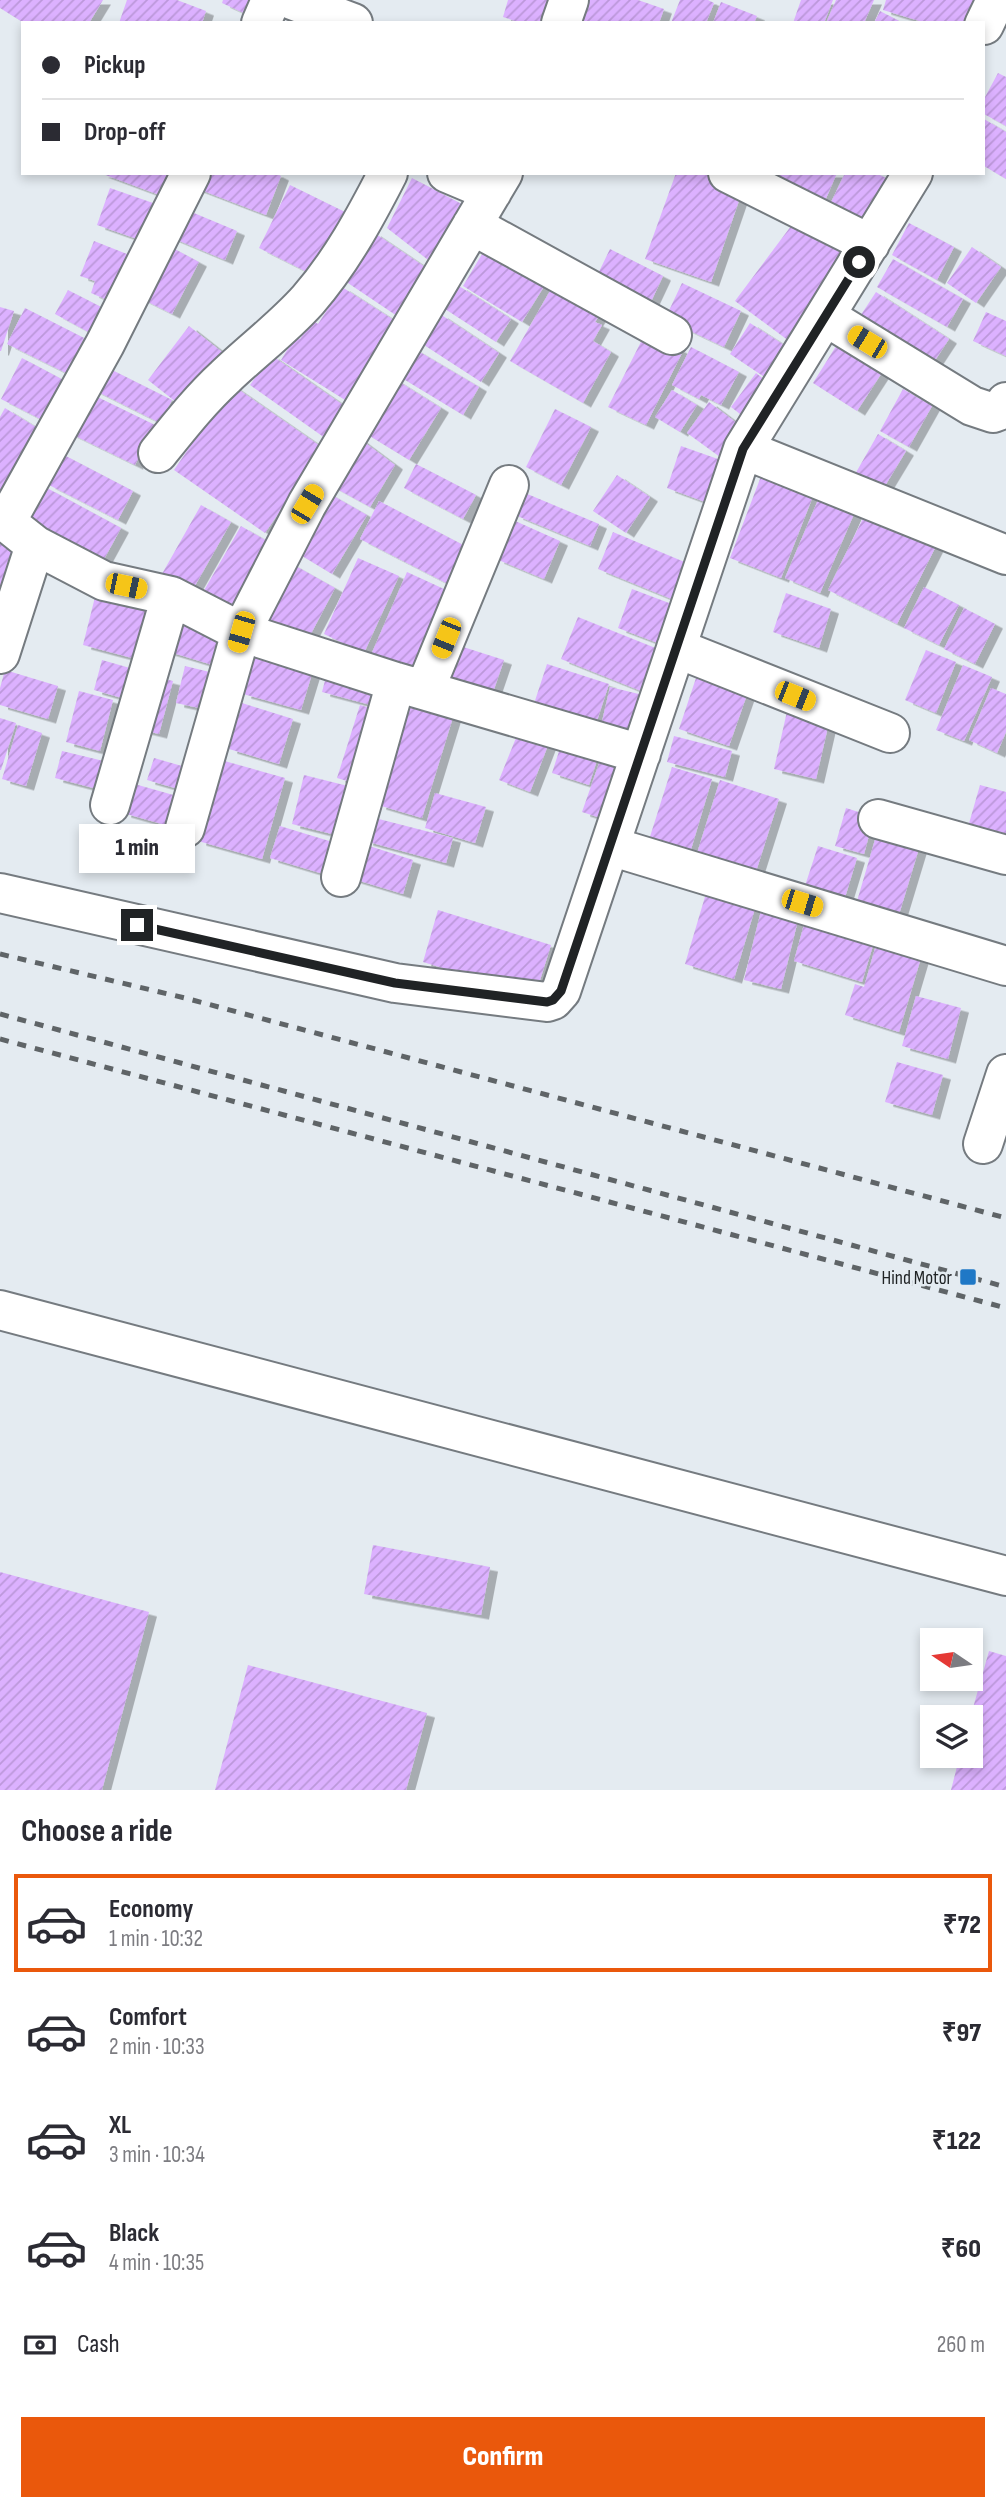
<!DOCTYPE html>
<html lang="en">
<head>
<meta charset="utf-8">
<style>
  :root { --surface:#fff; --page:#f2f2f3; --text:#2b2b33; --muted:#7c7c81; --line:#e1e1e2; --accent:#ea580c }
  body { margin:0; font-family:"Sofia Sans Condensed",sans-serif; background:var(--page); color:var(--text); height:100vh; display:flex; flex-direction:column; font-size:26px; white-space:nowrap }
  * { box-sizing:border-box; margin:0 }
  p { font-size:23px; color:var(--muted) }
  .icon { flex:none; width:38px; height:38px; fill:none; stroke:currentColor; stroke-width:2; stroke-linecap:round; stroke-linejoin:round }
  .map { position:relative; height:1790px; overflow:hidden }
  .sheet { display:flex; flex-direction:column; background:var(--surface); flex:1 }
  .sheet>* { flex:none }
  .guide { position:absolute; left:21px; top:21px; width:964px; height:154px; border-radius:0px; box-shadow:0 4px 10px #0003; display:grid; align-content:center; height:154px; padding:0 21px; background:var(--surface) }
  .needle { width:46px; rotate:283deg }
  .controls { position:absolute; left:920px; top:1628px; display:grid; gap:14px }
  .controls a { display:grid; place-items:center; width:63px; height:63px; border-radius:0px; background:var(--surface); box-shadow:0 4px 10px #0003; font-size:35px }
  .end { position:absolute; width:32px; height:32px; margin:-16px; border:9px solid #202325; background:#fff; box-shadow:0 0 0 4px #fff }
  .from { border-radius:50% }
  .bubble { position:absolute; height:49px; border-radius:0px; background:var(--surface); box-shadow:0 4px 10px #0003; font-size:23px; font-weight:800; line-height:49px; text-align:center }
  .car { position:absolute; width:21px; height:42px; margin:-21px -10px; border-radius:9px; box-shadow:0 0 5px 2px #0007; background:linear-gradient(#f5c518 24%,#345 0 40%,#f5c518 0 76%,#345 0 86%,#f5c518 0) }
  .guide b { display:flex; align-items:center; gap:24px; height:66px; font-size:26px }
  .guide b+b { border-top:2px solid var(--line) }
  .guide i { width:18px; height:18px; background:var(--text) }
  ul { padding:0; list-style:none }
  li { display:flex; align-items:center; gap:21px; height:98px; margin:0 14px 10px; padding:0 7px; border:4px solid transparent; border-radius:0px }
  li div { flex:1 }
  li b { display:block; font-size:26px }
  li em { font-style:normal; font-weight:800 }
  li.selected { border-color:var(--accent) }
  li>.icon { width:63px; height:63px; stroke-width:1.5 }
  h2 { padding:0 21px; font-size:32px; line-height:84px }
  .pay { display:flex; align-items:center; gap:18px; height:77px; padding:0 21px; font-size:26px }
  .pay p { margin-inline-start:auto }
  .primary-button { display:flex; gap:14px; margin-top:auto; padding:14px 21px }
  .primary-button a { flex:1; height:80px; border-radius:0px; background:var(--accent); color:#fff; font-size:28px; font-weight:800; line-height:80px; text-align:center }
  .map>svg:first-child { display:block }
  .building { fill:url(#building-hatch); filter:url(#shadow) }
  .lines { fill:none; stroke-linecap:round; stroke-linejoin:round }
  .minor-casing { stroke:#757b80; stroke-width:42 }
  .minor { stroke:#fff; stroke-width:38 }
  .rail { stroke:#5f6467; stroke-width:5; stroke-dasharray:9 9; stroke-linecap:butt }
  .route { stroke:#202325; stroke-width:9 }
  .poi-dot { fill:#1f78c6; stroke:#e4ebf1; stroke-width:2.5 }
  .labels { text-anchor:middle; stroke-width:5; stroke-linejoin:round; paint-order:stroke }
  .poi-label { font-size:19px; fill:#202325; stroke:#e4ebf1; text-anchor:end }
</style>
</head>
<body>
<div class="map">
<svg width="1006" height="1790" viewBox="0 0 1006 1790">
  <defs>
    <pattern id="building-hatch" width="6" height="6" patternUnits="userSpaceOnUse" patternTransform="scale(1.75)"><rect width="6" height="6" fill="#dcb1ff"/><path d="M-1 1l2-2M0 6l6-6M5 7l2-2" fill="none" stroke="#bc98da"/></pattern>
    <filter id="shadow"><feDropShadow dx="8" dy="4.5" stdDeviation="0" flood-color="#0004"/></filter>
  </defs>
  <rect width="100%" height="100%" fill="#e4ebf1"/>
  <path class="building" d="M0,0H103L89,23H24L0,8Z
    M127,0H177L206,11L202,23H119Z
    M223,0H251L246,14L222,3Z
    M508,0H554L551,23H521L503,17Z
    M588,0H638L664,9L659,23H580Z
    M680,0H708L714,3L706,23H671Z
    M801,0H833L824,23H793Z
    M836,0H874L864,23H826Z
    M886,0H978L971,23H926L883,10Z
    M721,2L757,16L754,23H713Z
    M880,11L903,23H874Z
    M998,73L1006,77V126L984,114V99Z
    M984,119L1006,132V179L984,166Z
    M100,173H170L162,196Z
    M198,173H275L281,176L266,215L193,187Z
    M676,173H708L744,186L711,282L645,259Z
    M776,173H837L821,210L770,186Z
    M845,173H876L894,182L869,236L825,215Z
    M412,178L473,210L441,270L387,228Z
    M290,185L349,214L317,277L259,248Z
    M110,188L153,203L140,240L97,225Z
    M182,208L237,231L225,260L170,237Z
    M800,214L853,255L789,341L735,301Z
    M909,223L954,247L937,280L892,255Z
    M373,232L431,271L400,318L342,279Z
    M491,239L551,275L522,322L463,286Z
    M94,241L132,256L114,303L91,293L95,281L80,276Z
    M167,245L199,262L172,314L140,298Z
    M972,247L1001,267L976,303L947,283Z
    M610,249L663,276L648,308L594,282Z
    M893,259L963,299L947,327L877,287Z
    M682,283L741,311L724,347L665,319Z
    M554,284L602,311L595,322L602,325L593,341L611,352L583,403L510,361Z
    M459,286L511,319L496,342L445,309Z
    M342,287L400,324L350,403L281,360L296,336L300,339L312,320L318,324Z
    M68,290L105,309L92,334L55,314Z
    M876,292L949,339L928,371L855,324Z
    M0,307L14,311L1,351H0Z
    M25,308L84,338L66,373L7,344Z
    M986,312L1006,321V356L973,341Z
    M440,314L499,353L481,382L421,343Z
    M750,323L795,352L775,384L730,354Z
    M189,326L222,352L181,406L148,380Z
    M646,332L683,351L646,425L608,407Z
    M838,343L883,371L857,411L813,383Z
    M691,347L739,372L721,405L701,395L699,399L672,385Z
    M413,348L479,387L463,415L397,375Z
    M271,355L346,407L325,438L250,385Z
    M22,358L69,383L48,423L1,399Z
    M100,364L172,400L160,423L88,387Z
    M756,373L775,388L749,421L731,407Z
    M393,378L441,408L409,460L360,430Z
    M232,385L323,448L265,533L174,470Z
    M903,389L932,406L909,447L880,431Z
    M83,390L155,425L135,465L63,430Z
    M672,390L697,405L680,432L655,417Z
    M709,402L742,427L720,457L687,433Z
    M5,408L47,434L0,495V417Z
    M555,409L591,427L561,485L526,467Z
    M878,434L906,451L877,499L850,483Z
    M356,436L395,465L370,507L326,483Z
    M681,446L732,464L716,506L667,488Z
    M62,454L133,491L118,520L47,484Z
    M416,464L476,495L463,519L404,488Z
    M763,471L815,491L781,578L730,558Z
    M617,475L650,497L626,533L593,511Z
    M47,488L121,528L97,572L23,532Z
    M323,490L367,515L332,574L289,548Z
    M525,493L599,524L590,546L515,515Z
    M821,493L857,507L820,593L785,578Z
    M379,501L467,547L448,584L360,539Z
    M201,505L231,522L188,598L158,581Z
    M869,506L939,540L897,624L828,590Z
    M513,520L560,541L544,579L496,559Z
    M241,526L279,548L235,623L198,601Z
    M613,532L694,566L679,602L598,569Z
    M0,537L30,547L0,610Z
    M358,558L399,576L364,653L324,634Z
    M285,560L335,588L304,647L252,621Z
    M407,572L457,595L421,677L371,655Z
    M98,585L152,599L136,659L83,645Z
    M924,587L959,605L939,645L904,628Z
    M632,589L677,606L663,645L618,628Z
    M786,593L831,609L819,648L773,632Z
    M964,608L995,624L975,664L944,649Z
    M171,611L230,629L219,667L160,649Z
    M578,617L663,651L646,693L561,659Z
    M457,645L504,660L491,698L445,683Z
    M257,648L315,664L301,710L243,694Z
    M926,650L956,662L936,713L905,700Z
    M102,660L137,670L129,700L94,690Z
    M547,664L609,684L592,736L530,716Z
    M963,665L992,677L964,741L936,730Z
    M185,666L222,675L213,711L176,703Z
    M328,669L393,686L386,709L322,692Z
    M699,669L750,686L729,746L679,729Z
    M5,670L58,686L48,719L0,705V688Z
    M153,676L173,681L159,734L139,729Z
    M610,687L647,696L636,747L598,739Z
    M991,688L1006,694V732L997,753L969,740Z
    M79,691L113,700L100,751L66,742Z
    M410,701L454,714L422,818L378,805Z
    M242,703L293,719L279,764L229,749Z
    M360,705L386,713L364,786L337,778Z
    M788,707L830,718L816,779L774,769Z
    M0,718L16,723L1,770H0Z
    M18,725L42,733L26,786L2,779Z
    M520,728L550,740L530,792L499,780Z
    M674,736L732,751L725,777L667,762Z
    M562,742L599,754L589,785L552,773Z
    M62,751L112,763L105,791L55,778Z
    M603,752L627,761L607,820L582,812Z
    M154,758L189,768L182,790L147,780Z
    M221,760L285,778L262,859L198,841Z
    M672,767L712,779L689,856L648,843Z
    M304,775L360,789L348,838L292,824Z
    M720,780L779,799L753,881L694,863Z
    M131,783L184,798L176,828L123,813Z
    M980,785L1006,792V836L966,834Z
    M435,793L486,807L475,843L425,828Z
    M846,808L874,817L864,854L835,846Z
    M371,817L453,838L446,863L365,841Z
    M280,826L339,844L330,876L270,858Z
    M877,833L920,845L897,921L855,908Z
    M360,843L413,860L403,894L350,878Z
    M818,846L857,858L843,904L803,892Z
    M707,890L756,905L734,979L685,964Z
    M762,907L799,916L781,989L744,980Z
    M438,910L551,945L535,996L423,962Z
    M805,921L874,942L862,982L794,961Z
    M878,938L923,951L899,1032L845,1015L855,984L864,987Z
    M916,996L961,1008L948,1059L902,1046Z
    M897,1062L943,1075L932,1115L885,1102Z
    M373,1545L490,1567L481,1615L364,1594Z
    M0,1572L149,1612L102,1790H0Z
    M989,1651L1006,1656V1790H951L960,1755H971V1715Z
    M248,1665L427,1713L406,1790H215Z"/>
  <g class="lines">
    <g class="minor-casing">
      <path id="minor" d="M292,0L353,23
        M261,23L271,0
        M561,23L569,0
        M984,25L996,0
        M447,173L492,192
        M728,173L870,244
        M472,225L672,335
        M825,316L972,406L993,413L1001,410L1006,402
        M743,449L1006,555
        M158,453C179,427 200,400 225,377C252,351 283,328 308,300C341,262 365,218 388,173
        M0,520L6,522L35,545L104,581L171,596L241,632L396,682L641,754
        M6,522L105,344L191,173
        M676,648L890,733
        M0,654L35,545
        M425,689L509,485
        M110,805L171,596
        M878,819L1006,855
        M185,828L241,632L307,504L503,173
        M610,846L1006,966
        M341,877L396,682
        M0,893L395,983L547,1002L553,1000L561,991L743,449L913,173
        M983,1144L1006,1074
        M0,1310L1006,1576"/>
    </g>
    <use href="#minor" class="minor"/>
    <path class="rail" d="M0,954L185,998L1006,1218
      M0,1014L1006,1287
      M0,1039L1006,1308"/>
  </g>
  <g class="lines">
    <path class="route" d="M137,925L395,983L547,1002L553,1000L561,991L743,449L859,262"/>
  </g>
  <rect class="poi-dot" x="959" y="1268" width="18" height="18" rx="3.5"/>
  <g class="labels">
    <g class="poi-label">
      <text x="952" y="1284">Hind Motor</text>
    </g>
  </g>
</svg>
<div class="controls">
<a><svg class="needle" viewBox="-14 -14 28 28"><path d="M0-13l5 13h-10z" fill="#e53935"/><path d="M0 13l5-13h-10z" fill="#7c7c81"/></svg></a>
<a><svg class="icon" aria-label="layers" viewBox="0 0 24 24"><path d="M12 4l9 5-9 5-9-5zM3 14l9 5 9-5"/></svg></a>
</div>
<i class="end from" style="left:859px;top:262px"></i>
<i class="end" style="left:137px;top:925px"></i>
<div class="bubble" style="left:79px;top:824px;width:116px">1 min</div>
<i class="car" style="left:867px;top:342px;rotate:301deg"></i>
<i class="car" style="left:307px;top:504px;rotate:31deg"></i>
<i class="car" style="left:126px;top:586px;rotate:102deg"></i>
<i class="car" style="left:241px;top:632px;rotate:196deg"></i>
<i class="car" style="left:446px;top:638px;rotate:202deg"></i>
<i class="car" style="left:795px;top:696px;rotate:112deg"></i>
<i class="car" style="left:802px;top:903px;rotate:107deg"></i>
<div class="guide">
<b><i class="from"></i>Pickup</b>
<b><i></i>Drop-off</b>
</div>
</div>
<section class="sheet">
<h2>Choose a ride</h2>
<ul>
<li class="selected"><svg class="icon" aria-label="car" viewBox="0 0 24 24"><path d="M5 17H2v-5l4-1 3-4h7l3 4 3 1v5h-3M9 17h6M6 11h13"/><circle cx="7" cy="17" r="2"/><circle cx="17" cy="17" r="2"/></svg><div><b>Economy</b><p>1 min · 10:32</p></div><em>₹72</em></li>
<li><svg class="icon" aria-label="car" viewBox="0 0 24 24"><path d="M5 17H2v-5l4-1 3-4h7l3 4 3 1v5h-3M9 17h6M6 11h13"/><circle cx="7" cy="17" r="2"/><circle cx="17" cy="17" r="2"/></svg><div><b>Comfort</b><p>2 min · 10:33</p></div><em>₹97</em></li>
<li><svg class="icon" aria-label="car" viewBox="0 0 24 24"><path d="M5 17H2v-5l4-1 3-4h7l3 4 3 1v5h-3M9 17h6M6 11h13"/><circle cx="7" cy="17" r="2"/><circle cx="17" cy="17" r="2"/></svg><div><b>XL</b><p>3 min · 10:34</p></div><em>₹122</em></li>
<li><svg class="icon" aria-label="car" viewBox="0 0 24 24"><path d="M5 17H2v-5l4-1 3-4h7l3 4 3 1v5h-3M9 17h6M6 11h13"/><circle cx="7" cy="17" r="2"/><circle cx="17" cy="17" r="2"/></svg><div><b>Black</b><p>4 min · 10:35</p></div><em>₹60</em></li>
</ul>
<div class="pay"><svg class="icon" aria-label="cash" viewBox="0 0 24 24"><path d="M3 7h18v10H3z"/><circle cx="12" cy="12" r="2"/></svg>Cash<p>260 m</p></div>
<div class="primary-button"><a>Confirm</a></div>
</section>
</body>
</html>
